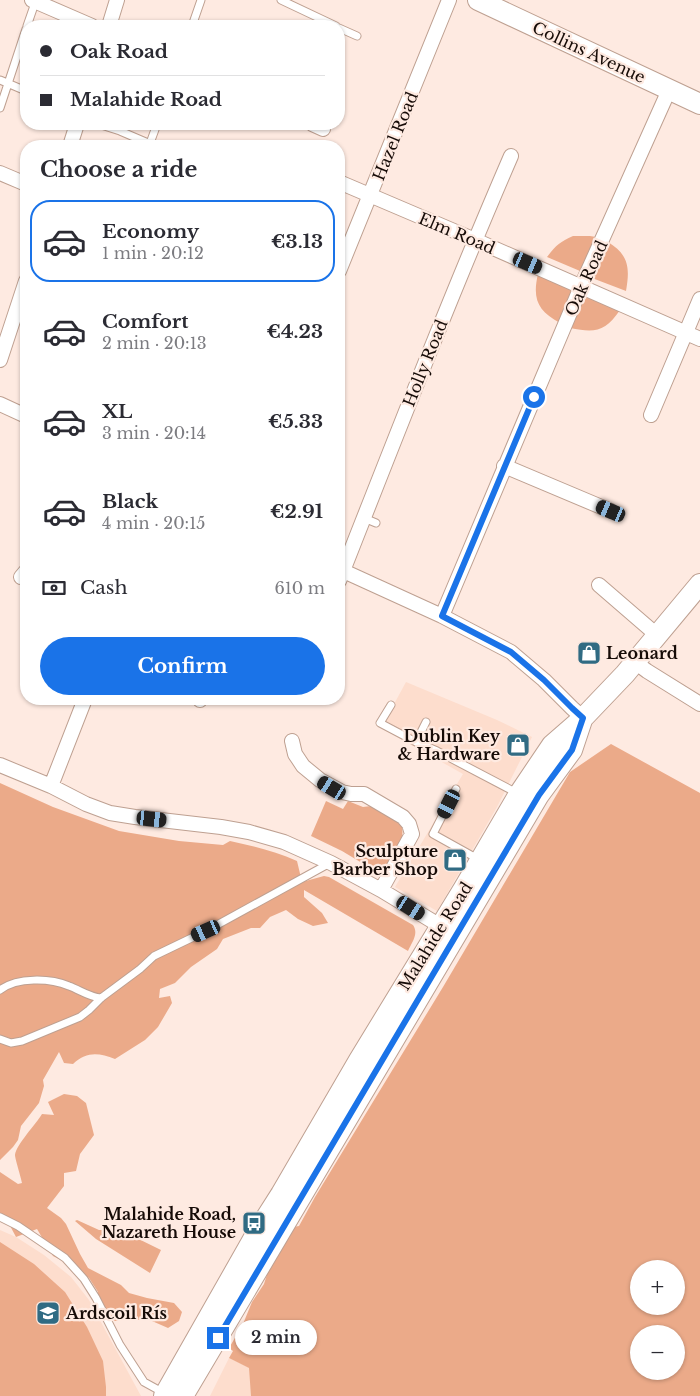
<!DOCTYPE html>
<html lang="en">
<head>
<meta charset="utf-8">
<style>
  :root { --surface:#fff; --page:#f2f2f3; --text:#2b2b33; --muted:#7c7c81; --line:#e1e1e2; --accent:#1a73e8 }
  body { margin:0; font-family:"Libre Baskerville",serif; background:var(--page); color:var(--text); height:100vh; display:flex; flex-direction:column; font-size:19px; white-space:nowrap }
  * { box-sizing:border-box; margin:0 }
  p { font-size:16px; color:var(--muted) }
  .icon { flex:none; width:28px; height:28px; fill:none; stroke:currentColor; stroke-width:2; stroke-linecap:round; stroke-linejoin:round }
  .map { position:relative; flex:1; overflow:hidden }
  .drawer { position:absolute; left:20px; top:140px; width:325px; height:565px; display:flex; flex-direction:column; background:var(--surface); border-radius:20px; box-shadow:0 1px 4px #0004 }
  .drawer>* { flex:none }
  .top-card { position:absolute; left:20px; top:20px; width:325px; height:110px; border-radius:20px; box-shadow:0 1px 4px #0004; display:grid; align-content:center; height:110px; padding:0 20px; background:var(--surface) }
  .buttons { position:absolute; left:630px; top:1260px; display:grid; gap:10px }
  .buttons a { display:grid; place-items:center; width:55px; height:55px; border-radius:50%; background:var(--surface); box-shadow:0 1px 4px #0004; font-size:25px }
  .end { position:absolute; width:22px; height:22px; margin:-11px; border:6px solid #1a73e8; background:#fff; box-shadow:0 0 0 2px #fff }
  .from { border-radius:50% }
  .bubble { position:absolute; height:35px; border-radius:18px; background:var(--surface); box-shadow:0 1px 4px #0004; font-size:16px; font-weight:700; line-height:35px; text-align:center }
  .car { position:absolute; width:15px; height:30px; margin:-15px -8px; border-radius:6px; box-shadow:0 0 4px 1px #0007; background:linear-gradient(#222 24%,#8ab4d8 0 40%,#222 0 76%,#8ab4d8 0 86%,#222 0) }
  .top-card b { display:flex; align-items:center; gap:18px; height:48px; font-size:19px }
  .top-card b+b { border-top:1px solid var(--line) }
  .top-card i { width:12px; height:12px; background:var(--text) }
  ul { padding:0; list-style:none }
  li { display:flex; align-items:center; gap:15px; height:82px; margin:0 10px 8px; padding:0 10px; border:2px solid transparent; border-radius:20px }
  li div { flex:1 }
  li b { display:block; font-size:19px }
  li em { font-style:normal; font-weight:700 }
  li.active { border-color:var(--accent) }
  li>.icon { width:45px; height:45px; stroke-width:1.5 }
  h2 { padding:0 20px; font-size:22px; line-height:60px }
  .pay { display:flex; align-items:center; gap:12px; height:55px; padding:0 20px; font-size:19px }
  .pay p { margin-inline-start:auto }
  .button { display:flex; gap:10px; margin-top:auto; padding:10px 20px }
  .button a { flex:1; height:58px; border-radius:30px; background:var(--accent); color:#fff; font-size:20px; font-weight:700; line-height:58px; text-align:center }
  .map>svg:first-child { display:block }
  .built { fill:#fdddcd }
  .green { fill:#ebaa89; fill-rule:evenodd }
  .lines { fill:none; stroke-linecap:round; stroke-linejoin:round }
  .service-casing { stroke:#bea091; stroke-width:9 }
  .minor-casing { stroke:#bea091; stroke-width:16 }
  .secondary-casing { stroke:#bea091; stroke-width:22 }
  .service { stroke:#fff; stroke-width:7 }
  .minor { stroke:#fff; stroke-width:14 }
  .secondary { stroke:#fff; stroke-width:20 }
  .route { stroke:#1a73e8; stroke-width:6 }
  .labels { text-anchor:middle; stroke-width:4.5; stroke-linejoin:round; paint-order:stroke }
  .street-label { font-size:16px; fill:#160b07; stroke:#feeae1 }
  .poi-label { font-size:16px; font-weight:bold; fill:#160b07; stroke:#feeae1; text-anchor:end }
</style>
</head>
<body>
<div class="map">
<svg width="700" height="1396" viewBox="0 0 700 1396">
  <rect width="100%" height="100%" fill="#feeae1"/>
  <path class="built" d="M406,682L497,720L532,737L497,807L437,911L395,887L463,774L381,728Z
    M0,1230L16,1237L44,1255L71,1277L89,1300L141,1396H0Z
    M229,1358L254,1370L316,1396H210Z"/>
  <path class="green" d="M573,236H590L596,237L580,271L547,257C556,245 560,242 573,236Z
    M608,242C629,255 630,268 626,291L592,278Z
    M538,274L573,289L560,323C538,311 532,299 538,274Z
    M586,296L620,310C605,332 595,333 570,328Z
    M611,744L700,793V1396H251L249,1368L229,1358L233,1351L229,1348L243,1324L252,1302L264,1284L270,1265L293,1227L299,1226L315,1197L443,987L570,772ZM639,1269H676V1306H639ZM639,1334H676V1371H639Z
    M0,783L53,807L119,831L179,841L223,845L230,841C253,846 275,851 297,861L302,882L324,876L329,877L413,925C419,934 412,942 408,951L304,890V897L322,913L328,923L313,926L298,919L286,910L270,917L260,928H251L223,939L217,949L191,967L175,983L160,989L159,998L170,996L172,1003L158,1027L145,1040L115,1059C99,1053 87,1051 73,1064L64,1063L59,1052L43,1080L44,1086L39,1103L21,1126L18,1140L13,1147L0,1160Z
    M326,801L343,809L348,801L363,807L371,806L401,823C406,839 397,851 389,865L387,864L384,867L379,870L372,869L342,851L311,836Z
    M64,1094L77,1096L86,1103L94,1135L80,1154L76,1171L64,1173V1186L47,1208L61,1218L66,1224L80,1254L88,1268L121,1285L129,1293L147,1298L174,1303L182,1312L179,1321L168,1328L152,1321L130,1319L115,1321L105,1315L96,1298L98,1292L89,1278L71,1265L53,1256L37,1229L16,1237L7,1220L0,1217V1172L18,1184L22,1183C21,1177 15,1159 15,1155C16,1145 36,1124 42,1114L54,1115L48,1102Z
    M77,1220L99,1230H103L106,1223L161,1250L150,1273L96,1239L75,1221Z
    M0,1242L34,1264L65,1292L87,1327L103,1361L106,1387V1396H0Z"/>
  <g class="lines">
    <g class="service-casing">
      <path id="service" d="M281,0L336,26
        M27,26L36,0
        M192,26L201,0
        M339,28L357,36
        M0,80L26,91
        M0,108L26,29
        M98,124L120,131L155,146
        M149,146L157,124
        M364,518L376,523
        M391,705L380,723L416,742
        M426,722L416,742L437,751L517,793
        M456,789L433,834L478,859
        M0,990C17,977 50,978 69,986C80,990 89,997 101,998
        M0,1039L11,1043L22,1041L80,1017L89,1010L101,998L140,969L154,956L206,931L330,863
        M0,1217L18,1226L65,1258L84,1279L96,1298L120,1345L144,1382L164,1393"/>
    </g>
    <g class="minor-casing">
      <path id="minor" d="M32,0L92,26
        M109,26L117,0
        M312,124L323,129
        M70,146L77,124
        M0,173L26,184
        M339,182L475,240L700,339
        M339,271L449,0
        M0,360L26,281
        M0,404L26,416
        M651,415L700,299
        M504,466L611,511
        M339,569L442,616L511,652L544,680L572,708L583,718
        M21,577L26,571
        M339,581C395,439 450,297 511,156
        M599,585L658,636
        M442,616L583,282L669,90
        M635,662L647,671L700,704
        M200,699V700
        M292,741L295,754L303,766L320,780L342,792L351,794H364L403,817L409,824L412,834L381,890
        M0,765L51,786L86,804L110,813L135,817L221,827L249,832L284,842L331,863L381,890L447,930
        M51,786L85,699"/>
    </g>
    <g class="secondary-casing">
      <path id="secondary" d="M478,0L700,104
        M164,1396L260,1227L281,1194L359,1060L464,888L519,794L552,745L583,718L625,674L700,584
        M183,1396L539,795L572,750L582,720"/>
    </g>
    <use href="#service" class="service"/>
    <use href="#minor" class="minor"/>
    <use href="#secondary" class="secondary"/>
  </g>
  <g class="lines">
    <path class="route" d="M218,1338L539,795L572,750L583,718L572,708L544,680L511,652L442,616L534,397"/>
  </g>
  <defs>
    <g id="shop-square" transform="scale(1.25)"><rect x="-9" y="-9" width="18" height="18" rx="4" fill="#306b83" stroke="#feeae1"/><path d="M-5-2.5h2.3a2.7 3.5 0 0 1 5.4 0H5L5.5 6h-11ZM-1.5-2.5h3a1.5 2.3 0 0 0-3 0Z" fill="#fff"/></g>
    <g id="bus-square" transform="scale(1.25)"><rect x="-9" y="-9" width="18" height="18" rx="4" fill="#306b83" stroke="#feeae1"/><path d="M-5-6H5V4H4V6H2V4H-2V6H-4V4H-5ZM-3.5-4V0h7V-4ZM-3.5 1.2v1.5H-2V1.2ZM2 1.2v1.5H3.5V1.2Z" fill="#fff"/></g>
    <g id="school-square" transform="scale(1.25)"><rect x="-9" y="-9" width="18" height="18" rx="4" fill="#306b83" stroke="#feeae1"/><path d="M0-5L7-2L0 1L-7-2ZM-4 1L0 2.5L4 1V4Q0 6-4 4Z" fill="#fff"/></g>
  </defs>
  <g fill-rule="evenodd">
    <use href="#shop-square" x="589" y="653"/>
    <use href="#shop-square" x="518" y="745"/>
    <use href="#shop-square" x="455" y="860"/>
    <use href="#bus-square" x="254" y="1223"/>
    <use href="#school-square" x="48" y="1313"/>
  </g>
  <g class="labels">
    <g class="street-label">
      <text transform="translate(589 52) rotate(25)" y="6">Collins Avenue</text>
      <text transform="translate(395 136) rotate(-68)" y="6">Hazel Road</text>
      <text transform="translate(457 233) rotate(23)" y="6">Elm Road</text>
      <text transform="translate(586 278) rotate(-66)" y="6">Oak Road</text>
      <text transform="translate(425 363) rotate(-68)" y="6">Holly Road</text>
      <text transform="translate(435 936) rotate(-58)" y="6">Malahide Road</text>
    </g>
    <g class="poi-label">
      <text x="606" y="659" text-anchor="start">Leonard</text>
      <text x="500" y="742">Dublin Key<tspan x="500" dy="18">&amp; Hardware</tspan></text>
      <text x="438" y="857">Sculpture<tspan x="438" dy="18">Barber Shop</tspan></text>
      <text x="236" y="1220">Malahide Road,<tspan x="236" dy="18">Nazareth House</tspan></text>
      <text x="66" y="1319" text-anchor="start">Ardscoil Rís</text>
    </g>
  </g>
</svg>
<div class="buttons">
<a>+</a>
<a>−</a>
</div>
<i class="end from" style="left:534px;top:397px"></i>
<i class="end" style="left:218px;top:1338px"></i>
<div class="bubble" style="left:235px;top:1320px;width:82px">2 min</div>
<i class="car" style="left:528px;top:263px;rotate:113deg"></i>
<i class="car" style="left:611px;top:511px;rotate:293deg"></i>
<i class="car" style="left:332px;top:788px;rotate:301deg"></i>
<i class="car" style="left:449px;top:804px;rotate:207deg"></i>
<i class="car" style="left:152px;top:819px;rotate:96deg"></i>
<i class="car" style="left:411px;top:908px;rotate:122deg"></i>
<i class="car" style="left:206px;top:931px;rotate:246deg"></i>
<div class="top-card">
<b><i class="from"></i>Oak Road</b>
<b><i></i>Malahide Road</b>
</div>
<section class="drawer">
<h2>Choose a ride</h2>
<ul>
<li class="active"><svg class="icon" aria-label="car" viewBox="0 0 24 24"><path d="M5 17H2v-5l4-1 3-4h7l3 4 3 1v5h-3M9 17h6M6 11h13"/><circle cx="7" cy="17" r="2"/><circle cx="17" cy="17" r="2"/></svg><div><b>Economy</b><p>1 min · 20:12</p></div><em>€3.13</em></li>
<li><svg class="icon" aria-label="car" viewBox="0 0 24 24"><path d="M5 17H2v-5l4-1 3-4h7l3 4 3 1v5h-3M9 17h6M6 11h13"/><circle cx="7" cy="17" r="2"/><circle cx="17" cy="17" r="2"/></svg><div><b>Comfort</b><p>2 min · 20:13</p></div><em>€4.23</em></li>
<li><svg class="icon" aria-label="car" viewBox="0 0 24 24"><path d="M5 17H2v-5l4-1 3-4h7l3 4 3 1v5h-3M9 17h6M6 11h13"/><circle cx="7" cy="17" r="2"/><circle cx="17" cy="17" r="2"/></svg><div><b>XL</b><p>3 min · 20:14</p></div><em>€5.33</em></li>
<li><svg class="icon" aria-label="car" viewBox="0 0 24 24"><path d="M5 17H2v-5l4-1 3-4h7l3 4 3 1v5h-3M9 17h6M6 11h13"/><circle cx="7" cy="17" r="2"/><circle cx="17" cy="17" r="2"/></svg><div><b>Black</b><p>4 min · 20:15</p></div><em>€2.91</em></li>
</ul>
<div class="pay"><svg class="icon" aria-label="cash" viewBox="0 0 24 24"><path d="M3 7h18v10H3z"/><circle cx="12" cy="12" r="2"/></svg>Cash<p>610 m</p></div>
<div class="button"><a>Confirm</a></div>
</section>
</div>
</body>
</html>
